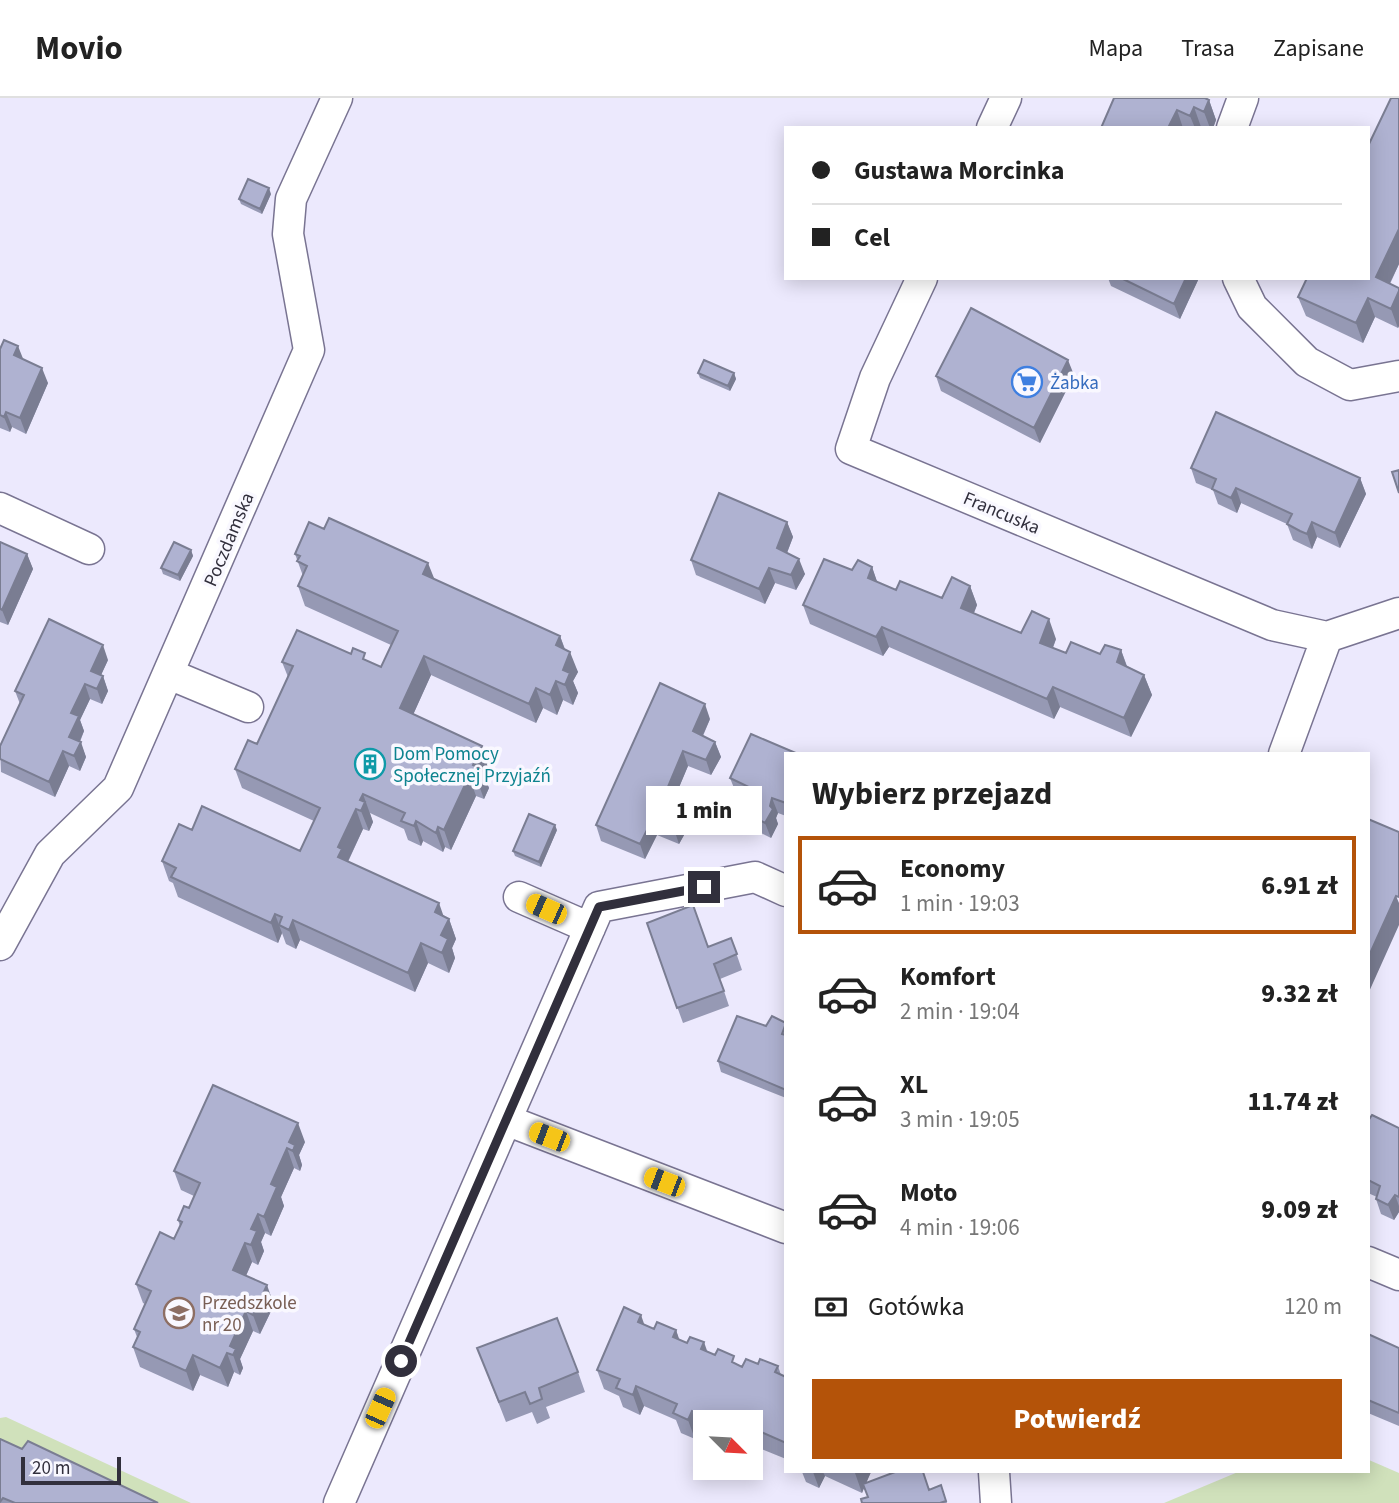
<!DOCTYPE html>
<html lang="pl">
<head>
<meta charset="utf-8">
<style>
  :root { --surface:#fff; --page:#f6f6f6; --text:#222; --muted:#767676; --line:#e0e0e0; --accent:#b45309 }
  body { margin:0; font-family:"Source Sans 3",sans-serif; background:var(--page); color:var(--text); height:100vh; display:flex; flex-direction:column; font-size:26px; white-space:nowrap }
  * { box-sizing:border-box; margin:0 }
  p { font-size:23px; color:var(--muted) }
  .icon { flex:none; width:38px; height:38px; fill:none; stroke:currentColor; stroke-width:2; stroke-linecap:round; stroke-linejoin:round }
  .map { position:relative; flex:1; overflow:hidden }
  .panel { position:absolute; left:784px; top:654px; width:586px; height:721px; display:flex; flex-direction:column; background:var(--surface); border-radius:0px; box-shadow:0 4px 18px #0003 }
  .panel>* { flex:none }
  .top-card { position:absolute; left:784px; top:28px; width:586px; height:154px; border-radius:0px; box-shadow:0 4px 18px #0003; display:grid; align-content:center; height:154px; padding:0 28px; background:var(--surface) }
  .needle { width:46px; rotate:114deg }
  .controls { position:absolute; left:693px; top:1312px; display:grid; gap:14px }
  .controls a { display:grid; place-items:center; width:70px; height:70px; border-radius:0px; background:var(--surface); box-shadow:0 4px 18px #0003; font-size:35px }
  .scale { position:absolute; left:21px; bottom:18px; width:100px; box-sizing:border-box; padding-left:7px; border:4px solid #312f3c; border-top:0; font-size:19px; line-height:24px; white-space:nowrap; color:#312f3c; -webkit-text-stroke:5px #f9f8ff; paint-order:stroke }
  .end { position:absolute; width:32px; height:32px; margin:-16px; border:9px solid #312f3c; background:#fff; box-shadow:0 0 0 4px #fff }
  .from { border-radius:50% }
  .bubble { position:absolute; height:49px; border-radius:0px; background:var(--surface); box-shadow:0 4px 18px #0003; font-size:23px; font-weight:800; line-height:49px; text-align:center }
  .car { position:absolute; width:21px; height:42px; margin:-21px -10px; border-radius:9px; box-shadow:0 0 5px 2px #0007; background:linear-gradient(#f5c518 24%,#345 0 40%,#f5c518 0 76%,#345 0 86%,#f5c518 0) }
  .top-card b { display:flex; align-items:center; gap:24px; height:66px; font-size:26px }
  .top-card b+b { border-top:2px solid var(--line) }
  .top-card i { width:18px; height:18px; background:var(--text) }
  ul { padding:0; list-style:none }
  li { display:flex; align-items:center; gap:21px; height:98px; margin:0 14px 10px; padding:0 14px; border:4px solid transparent; border-radius:0px }
  li div { flex:1 }
  li b { display:block; font-size:26px }
  li em { font-style:normal; font-weight:800 }
  li.selected { border-color:var(--accent) }
  li>.icon { width:63px; height:63px; stroke-width:1.5 }
  h2 { padding:0 28px; font-size:32px; line-height:84px }
  .pay { display:flex; align-items:center; gap:18px; height:77px; padding:0 28px; font-size:26px }
  .pay p { margin-inline-start:auto }
  .button { display:flex; gap:14px; margin-top:auto; padding:14px 28px }
  .button a { flex:1; height:80px; border-radius:0px; background:var(--accent); color:#fff; font-size:28px; font-weight:800; line-height:80px; text-align:center }
  header { display:flex; align-items:center; gap:42px; box-sizing:border-box; height:98px; padding:0 35px; background:var(--surface); border-bottom:2px solid var(--line) }
  header strong { font-size:33px }
  nav { display:flex; gap:38px; margin-inline-start:auto; font-size:24px }
  .map>svg:first-child { display:block }
  .green { fill:#d0e1bb }
  .lines { fill:none; stroke-linecap:round; stroke-linejoin:round }
  .street-casing { stroke:#797492; stroke-width:33 }
  .street { stroke:#fff; stroke-width:30 }
  .wall { fill:#9699b4 }
  .shaded-wall { fill:#7a7d92 }
  .building { fill:#afb2d1; stroke:#7a7d92; stroke-width:2 }
  .route { stroke:#312f3c; stroke-width:9 }
  .labels { text-anchor:middle; stroke-width:7; stroke-linejoin:round; paint-order:stroke }
  .shop-label { font-size:19px; fill:#366cbe; stroke:#f9f8ff; text-anchor:start }
  .street-label { font-size:19px; fill:#312f3c; stroke:#f9f8ff }
  .culture-label { font-size:19px; fill:#0d838f; stroke:#f9f8ff; text-anchor:start }
  .education-label { font-size:19px; fill:#785e54; stroke:#f9f8ff; text-anchor:start }
</style>
</head>
<body>
<header>
<strong>Movio</strong>
<nav><a>Mapa</a><a>Trasa</a><a>Zapisane</a></nav>
</header>
<div class="map">
<svg width="1399" height="1405" viewBox="0 0 1399 1405">
  <rect width="100%" height="100%" fill="#ece9fd"/>
  <path class="green" d="M6,1319L191,1405H124L0,1357V1320Z
    M1369,1362L1399,1375V1405H1164L1238,1374H1368Z"/>
  <g class="lines">
    <g class="street-casing">
      <path id="street" d="M992,30L1006,0
        M1232,30L1243,0
        M922,180L875,280L851,351L1272,527L1327,539L1399,515
        M1238,180L1252,209L1307,264L1350,287L1399,278
        M0,410L89,451
        M169,576L248,609
        M1284,656L1327,539
        M519,799L590,830
        M0,847L50,756L118,690L309,252L288,136L291,101L337,0
        M506,1022L786,1130
        M1368,1164L1399,1177
        M994,1374L996,1405
        M339,1405L599,809L755,779L786,793"/>
    </g>
    <use href="#street" class="street"/>
  </g>
  <path class="wall" d="M1399,0V166L1390,186L1399,190V228L1398,230L1375,219L1363,245L1306,218L1298,199Z
    M1209,2L1216,22L1213,30H1101Z
    M271,96L262,116L241,106L239,101Z
    M1108,180H1199L1180,221L1111,188Z
    M0,251L23,261L48,285L26,336L12,329L10,334L0,330Z
    M698,275H734L736,281L730,293L700,280Z
    M1074,277L1040,345L941,293L936,278Z
    M1191,370L1360,380L1366,396L1340,450L1317,439L1312,451L1293,442L1287,426L1241,405L1237,415L1218,406L1213,392L1196,385Z
    M787,424L793,439L787,455L805,476L796,492L775,485L765,506L696,477L691,462Z
    M0,444L27,456L33,471L8,527L0,524Z
    M191,452L193,458L180,483L163,476L161,470Z
    M295,456L434,481L560,538L565,551L578,574L573,583L578,595L573,607L563,602L557,617L543,610L536,625L431,577L413,617L489,667L484,678L489,690L484,701L476,698L451,752L445,749L443,754L423,743L421,748L408,742L404,731L370,715L373,724L369,733L363,731L348,764L449,821L456,841L452,850L455,860L449,875L428,865L415,894L300,842L296,851L286,846L282,835L278,845L178,799L173,785L169,783L162,763L192,732L300,753L314,723L242,690L235,671L257,646L288,579L282,564H368L381,569L391,547L305,508L298,488L303,478Z
    M872,469L877,484L896,492L942,500L970,488L977,507L974,515L1021,535L1056,541L1053,550L1066,555L1100,556L1121,552L1127,568L1144,577L1152,597L1131,639L1060,609L1054,621L889,549L883,558L810,526L803,507L852,472Z
    M108,562L101,577L103,578L108,593L102,606L90,601L80,622L84,633L80,644L86,659L80,673L69,668L55,699L1,674L0,648L20,606L15,593Z
    M710,621L703,638L715,644L721,659L711,677L688,668L671,708L682,714L688,730L679,746L657,737L645,761L601,743L596,727Z
    M786,656V718L778,715L776,720L778,726L771,740L751,730L746,715L751,703L736,695L730,680Z
    M557,732L541,769L515,758L513,753Z
    M647,825L708,849L731,840L742,872L720,881L729,908L683,925Z
    M786,925V1000L721,974L718,963L766,928Z
    M1368,1023L1399,1030V1114L1394,1122L1381,1116L1376,1101L1377,1099L1368,1095Z
    M305,1044L299,1057L302,1067L300,1073L294,1070L281,1099L284,1108L271,1138L265,1135L261,1144L264,1153L258,1167L252,1164L246,1178L274,1207L260,1236L253,1233L240,1261L243,1270L240,1277L234,1274L228,1289L200,1277L193,1293L140,1269L133,1249L137,1239L134,1231L145,1206L143,1205L136,1186L174,1141L180,1128L178,1122L189,1110L194,1098L181,1092L174,1073Z
    M645,1227L654,1231L676,1232L679,1242L742,1269L758,1266L778,1268L781,1277L786,1279V1361L759,1350L754,1362L751,1360V1325H705V1335L699,1332L695,1341L681,1335L676,1322L644,1308L640,1317L623,1309L619,1298L604,1291L597,1272Z
    M1368,1236L1399,1250V1328L1368,1315Z
    M477,1250L578,1274L585,1294L546,1309L550,1320L537,1326L532,1314L506,1324Z
    M22,1351L158,1405H0Z
    M802,1374H871L866,1384L929,1392L941,1387L947,1405H862L868,1399L864,1389L862,1395L825,1378L819,1390L806,1384Z"/>
  <path class="shaded-wall" d="M1209,2L1216,22L1213,30H1210L1204,14Z
    M1194,9L1201,29V30H1195L1190,18Z
    M1177,12L1183,30H1168Z
    M269,90L271,96L262,116L260,111Z
    M1399,131V166L1383,199L1376,179Z
    M1186,180H1199L1180,221L1174,206Z
    M1399,193V228L1398,230L1391,211Z
    M1368,200L1375,219L1363,245L1356,225Z
    M18,248L24,263L14,257Z
    M1068,262L1074,277L1040,345L1034,330Z
    M42,270L48,285L26,336L20,320Z
    M734,275L736,281L730,293L728,288Z
    M6,314L12,329L10,334L4,319Z
    M1360,380L1366,396L1340,450L1335,435Z
    M1236,390L1241,405L1237,415L1231,400Z
    M787,424L793,439L783,465L777,450Z
    M1312,424L1317,439L1312,451L1307,436Z
    M191,452L193,458L180,483L178,477Z
    M27,456L33,471L8,527L2,512Z
    M799,461L805,476L796,492L791,477Z
    M428,465L436,485L423,476Z
    M872,469L879,489L868,480Z
    M769,470L775,485L765,506L759,491Z
    M970,488L977,507L968,529L961,510Z
    M1049,521L1056,541L1047,564L1040,545Z
    M882,529L889,549L883,558L876,539Z
    M560,538L567,558L556,547Z
    M103,547L108,562L96,588L91,573Z
    M1121,552L1128,572L1117,564Z
    M570,554L578,574L573,583L578,595L573,607L565,587L563,572Z
    M424,558L431,577L407,630L400,610Z
    M1144,577L1152,597L1131,639L1124,620Z
    M103,578L108,593L102,606L97,591Z
    M556,583L563,602L557,617L550,597Z
    M85,586L90,601L80,622L84,633L75,654L69,639L71,615Z
    M1053,589L1060,609L1054,621L1047,601Z
    M536,590L543,610L536,625L529,606Z
    M705,606L710,621L698,648L693,633Z
    M81,644L86,659L80,673L74,658Z
    M715,644L721,659L711,677L706,662Z
    M482,648L489,667L484,678L489,690L484,701L477,682L473,667Z
    M63,653L69,668L55,699L49,684Z
    M683,653L688,668L667,718L662,703Z
    M469,678L476,698L451,752L444,732Z
    M363,696L373,724L369,733L361,713L360,702Z
    M772,700L778,715L776,720L778,726L771,740L765,725Z
    M356,711L363,731L347,765L338,759V749Z
    M682,714L688,730L679,746L674,731Z
    M652,722L657,737L645,761L640,746Z
    M416,723L423,743L421,748L414,728Z
    M555,727L557,732L541,769L539,764Z
    M438,729L445,749L443,754L436,735Z
    M1396,798L1399,805V827L1368,896V860Z
    M439,805L446,825L435,814Z
    M275,816L282,835L278,845L271,825Z
    M449,821L456,841L452,850L455,860L449,875L442,855L441,837Z
    M293,822L300,842L296,851L289,832Z
    M421,845L428,865L415,894L408,875Z
    M298,1025L305,1044L299,1057L302,1067L300,1073L289,1044Z
    M287,1050L294,1070L281,1099L284,1108L271,1138L264,1119L271,1086Z
    M1395,1097L1399,1108V1114L1394,1122L1388,1107Z
    M258,1116L265,1135L261,1144L264,1153L258,1167L251,1147V1131Z
    M245,1145L252,1164L240,1191L233,1172Z
    M267,1187L274,1207L260,1236L253,1217Z
    M246,1213L253,1233L240,1261L243,1270L240,1277L230,1248Z
    M641,1217L648,1237L638,1224Z
    M676,1232L683,1252L673,1239Z
    M704,1244L711,1264L701,1251Z
    M227,1255L234,1274L228,1289L220,1270Z
    M193,1257L200,1277L193,1293L186,1273Z
    M636,1288L644,1308L640,1317L633,1297Z
    M692,1313L699,1332L695,1341L688,1322Z
    M752,1330L759,1350L754,1362L751,1352V1334Z
    M813,1374H823L825,1378L819,1390Z
    M855,1374H871L862,1395L855,1375Z"/>
  <path class="building" d="M1114,0H1205L1209,2L1204,14L1194,9L1190,18L1177,12L1168,30H1101Z
    M1391,0H1399V131L1376,179L1399,190V193L1391,211L1368,200L1356,225L1298,199L1307,180H1368V48Z
    M248,81L269,90L260,111L239,101Z
    M1121,180H1186L1174,206Z
    M971,210L1068,262L1034,330L936,278Z
    M4,242L18,248L14,257L42,270L20,320L6,314L4,319L0,317V251Z
    M704,262L734,275L728,288L698,275Z
    M1216,314L1360,380L1335,435L1312,424L1307,436L1300,433L1287,426L1292,416L1236,390L1231,400L1212,391L1216,381L1191,370Z
    M1399,372V395L1392,374Z
    M719,395L787,424L777,450L799,461L791,477L769,470L759,491L691,462Z
    M329,420L428,465L423,476L560,538L556,547L570,554L563,572L570,575L565,587L556,583L550,597L536,590L529,606L424,558L400,610L482,648L473,667L482,671L477,682L469,678L444,732L438,729L436,735L416,723L414,728L401,723L405,715L363,696L360,702L365,704L361,713L356,711L338,749L342,751L338,759L439,805L435,814L449,821L441,837L448,841L442,855L421,845L408,875L293,822L289,832L279,827L282,819L275,816L271,825L171,779L176,770L162,763L179,726L192,732L202,708L300,753L320,710L235,671L248,642L257,646L293,568L282,564L297,532L351,556L353,550L365,555L363,561L381,569L398,533L298,488L307,468L297,463L300,458L295,456L309,424L324,431Z
    M0,444L27,456L2,512L0,511Z
    M174,444L191,452L178,477L161,470Z
    M824,461L852,472L858,462L872,469L868,480L896,492L900,483L942,500L952,479L970,488L961,510L1021,535L1032,513L1049,521L1040,545L1066,555L1071,544L1100,556L1105,547L1112,549L1121,552L1117,564L1144,577L1124,620L1053,589L1047,601L882,529L876,539L803,507Z
    M49,521L103,547L91,573L103,578L97,591L85,586L71,615L79,618L69,639L81,644L74,658L63,653L49,684L0,661V648L24,597L15,593Z
    M660,585L705,606L693,633L715,644L706,662L683,653L662,703L682,714L674,731L652,722L640,746L596,727Z
    M751,636L798,656H786V705L772,700L770,708L773,711L765,725L746,715L755,692L730,680Z
    M529,716L555,727L539,764L513,753Z
    M1368,721L1399,734V799L1396,798L1368,860Z
    M693,807L708,849L731,840L737,856L714,866L724,893L677,910L647,825Z
    M737,918L766,928L772,918L786,925L782,936L786,937V992L718,963Z
    M213,987L298,1025L289,1044L295,1047L293,1053L287,1050L271,1086L277,1089L264,1119L258,1116L251,1131L257,1133L251,1147L245,1145L233,1172L267,1187L253,1217L246,1213L230,1248L236,1251L233,1257L227,1255L220,1270L193,1257L186,1273L133,1249L140,1234L134,1231L151,1193L136,1186L160,1134L174,1141L182,1124L178,1122L184,1108L189,1110L200,1085L174,1073Z
    M1372,1017L1399,1030V1099L1395,1097L1388,1107L1376,1101L1380,1088L1368,1082V1023Z
    M624,1209L641,1217L638,1224L654,1231L657,1224L676,1232L673,1239L687,1245L690,1239L704,1244L701,1251L715,1257L718,1251L734,1258L732,1264L742,1269L746,1261L758,1266L760,1261L778,1268L775,1274L786,1279V1345L752,1330L751,1334V1325H737V1323L724,1318L722,1325H719L692,1313L688,1322L673,1315L677,1306L636,1288L633,1297L616,1290L620,1281L597,1272Z
    M557,1220L578,1274L539,1290L542,1301L530,1306L525,1294L499,1304L477,1250Z
    M1368,1236L1399,1250V1315L1368,1302Z
    M0,1341L22,1351L28,1343L158,1405H15L3,1400L0,1404Z
    M895,1374H923L929,1392L941,1387L946,1403L940,1405H862L861,1401L868,1399L863,1386Z"/>
  <g class="lines">
    <path class="route" d="M401,1263L599,809L704,789"/>
  </g>
  <defs>
    <g id="supermarket-ring" transform="scale(1.575)"><circle r="9.5" fill="#f9f8ff" stroke="#3f7fe0" stroke-width="1.5"/><path d="M-6-5.5h2.5l.6 2H6L4.5 2H-2.5L-4.4-4H-6ZM-1.5 3.2a1.3 1.3 0 1 0 .1 0ZM3 3.2a1.3 1.3 0 1 0 .1 0Z" fill="#3f7fe0"/></g>
    <g id="building-ring" transform="scale(1.575)"><circle r="9.5" fill="#f9f8ff" stroke="#0f9aa8" stroke-width="1.5"/><path d="M-4-6H4V6H1V3H-1V6H-4ZM-2.5-4.3h1.7v1.8h-1.7ZM.8-4.3h1.7v1.8H.8ZM-2.5-1h1.7V.8h-1.7ZM.8-1h1.7V.8H.8Z" fill="#0f9aa8"/></g>
    <g id="school-ring" transform="scale(1.575)"><circle r="9.5" fill="#f9f8ff" stroke="#8d6e63" stroke-width="1.5"/><path d="M0-5L7-2L0 1L-7-2ZM-4 1L0 2.5L4 1V4Q0 6-4 4Z" fill="#8d6e63"/></g>
  </defs>
  <g fill-rule="evenodd">
    <use href="#supermarket-ring" x="1027" y="284"/>
    <use href="#building-ring" x="370" y="666"/>
    <use href="#school-ring" x="179" y="1215"/>
  </g>
  <g class="labels">
    <g class="shop-label">
      <text x="1050" y="291">Żabka</text>
    </g>
    <g class="street-label">
      <text transform="translate(1002 414) rotate(23)" y="7">Francuska</text>
      <text transform="translate(228 441) rotate(-67)" y="7">Poczdamska</text>
    </g>
    <g class="culture-label">
      <text x="393" y="662">Dom Pomocy<tspan x="393" dy="22">Społecznej Przyjaźń</tspan></text>
    </g>
    <g class="education-label">
      <text x="202" y="1211">Przedszkole<tspan x="202" dy="22">nr 20</tspan></text>
    </g>
  </g>
</svg>
<div class="controls">
<a><svg class="needle" viewBox="-14 -14 28 28"><path d="M0-13l5 13h-10z" fill="#e53935"/><path d="M0 13l5-13h-10z" fill="#767676"/></svg></a>
</div>
<div class="scale">20 m</div>
<i class="end from" style="left:401px;top:1263px"></i>
<i class="end" style="left:704px;top:789px"></i>
<div class="bubble" style="left:646px;top:688px;width:116px">1 min</div>
<i class="car" style="left:546px;top:811px;rotate:294deg"></i>
<i class="car" style="left:549px;top:1039px;rotate:291deg"></i>
<i class="car" style="left:664px;top:1084px;rotate:291deg"></i>
<i class="car" style="left:380px;top:1310px;rotate:24deg"></i>
<div class="top-card">
<b><i class="from"></i>Gustawa Morcinka</b>
<b><i></i>Cel</b>
</div>
<section class="panel">
<h2>Wybierz przejazd</h2>
<ul>
<li class="selected"><svg class="icon" aria-label="car" viewBox="0 0 24 24"><path d="M5 17H2v-5l4-1 3-4h7l3 4 3 1v5h-3M9 17h6M6 11h13"/><circle cx="7" cy="17" r="2"/><circle cx="17" cy="17" r="2"/></svg><div><b>Economy</b><p>1 min · 19:03</p></div><em>6.91 zł</em></li>
<li><svg class="icon" aria-label="car" viewBox="0 0 24 24"><path d="M5 17H2v-5l4-1 3-4h7l3 4 3 1v5h-3M9 17h6M6 11h13"/><circle cx="7" cy="17" r="2"/><circle cx="17" cy="17" r="2"/></svg><div><b>Komfort</b><p>2 min · 19:04</p></div><em>9.32 zł</em></li>
<li><svg class="icon" aria-label="car" viewBox="0 0 24 24"><path d="M5 17H2v-5l4-1 3-4h7l3 4 3 1v5h-3M9 17h6M6 11h13"/><circle cx="7" cy="17" r="2"/><circle cx="17" cy="17" r="2"/></svg><div><b>XL</b><p>3 min · 19:05</p></div><em>11.74 zł</em></li>
<li><svg class="icon" aria-label="car" viewBox="0 0 24 24"><path d="M5 17H2v-5l4-1 3-4h7l3 4 3 1v5h-3M9 17h6M6 11h13"/><circle cx="7" cy="17" r="2"/><circle cx="17" cy="17" r="2"/></svg><div><b>Moto</b><p>4 min · 19:06</p></div><em>9.09 zł</em></li>
</ul>
<div class="pay"><svg class="icon" aria-label="cash" viewBox="0 0 24 24"><path d="M3 7h18v10H3z"/><circle cx="12" cy="12" r="2"/></svg>Gotówka<p>120 m</p></div>
<div class="button"><a>Potwierdź</a></div>
</section>
</div>
</body>
</html>
